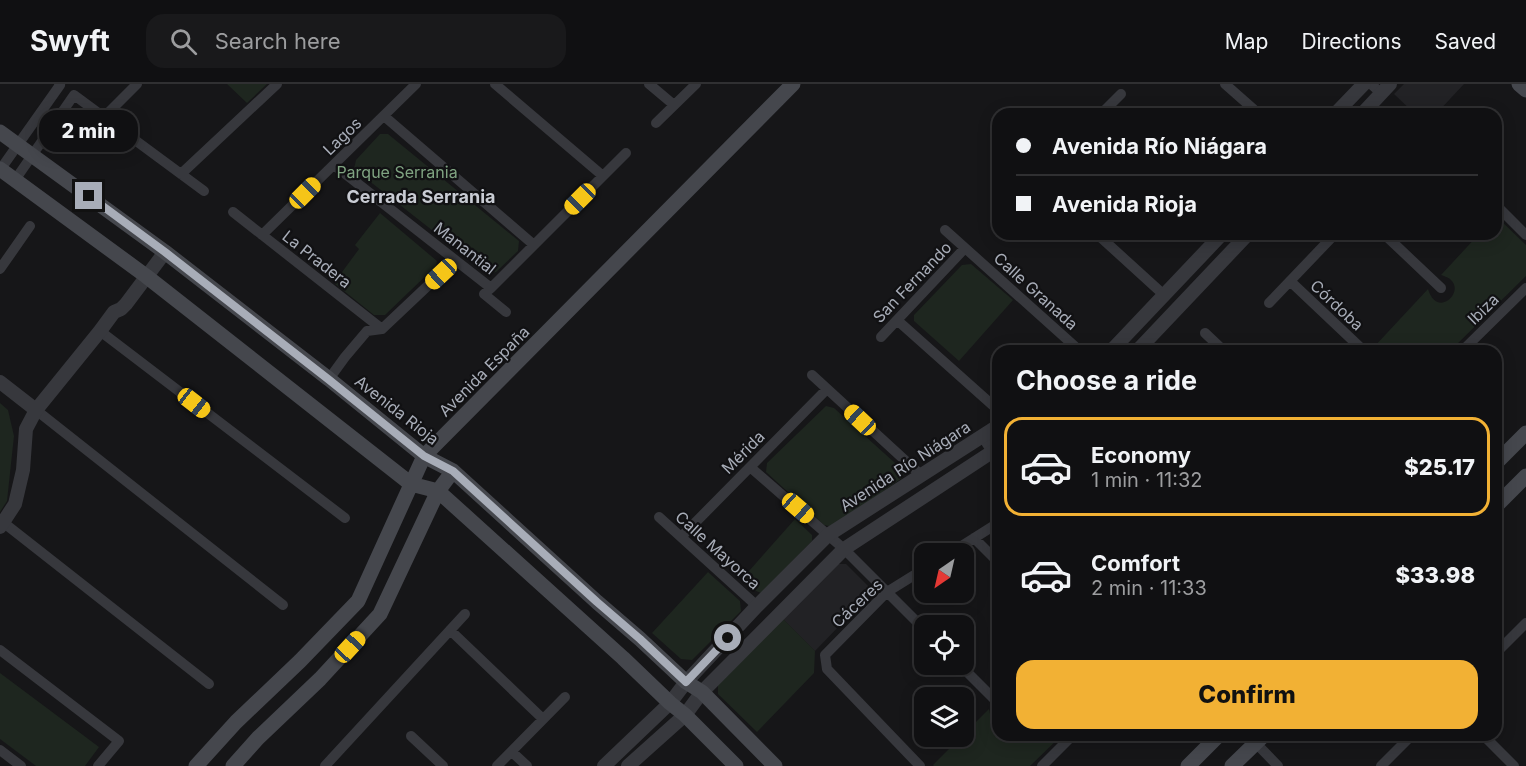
<!DOCTYPE html>
<html lang="en">
<head>
<meta charset="utf-8">
<style>
  :root { --surface:#101012; --page:#19191b; --text:#f1f3f6; --muted:#9c9d9f; --line:#303032; --accent:#f2b134 }
  body { margin:0; font-family:Inter,sans-serif; background:var(--page); color:var(--text); height:100vh; display:flex; flex-direction:column; font-size:22px; white-space:nowrap }
  * { box-sizing:border-box; margin:0 }
  p { font-size:20px; color:var(--muted) }
  .icon { flex:none; width:33px; height:33px; fill:none; stroke:currentColor; stroke-width:2; stroke-linecap:round; stroke-linejoin:round }
  .map { position:relative; flex:1; overflow:hidden }
  .panel { position:absolute; left:992px; top:261px; width:510px; height:396px; display:flex; flex-direction:column; background:var(--surface); border-radius:18px; box-shadow:0 3px 15px #0003,0 0 0 2px var(--line) }
  .panel>* { flex:none }
  .hud { position:absolute; left:992px; top:24px; width:510px; height:132px; border-radius:18px; box-shadow:0 3px 15px #0003,0 0 0 2px var(--line); display:grid; align-content:center; height:132px; padding:0 24px; background:var(--surface) }
  .needle { width:39px; rotate:214deg }
  .controls { position:absolute; left:914px; top:459px; display:grid; gap:12px }
  .controls a { display:grid; place-items:center; width:60px; height:60px; border-radius:12px; background:var(--surface); box-shadow:0 3px 15px #0003,0 0 0 2px var(--line); font-size:30px }
  .end { position:absolute; width:27px; height:27px; margin:-14px; border:8px solid #a8adb8; background:#111; box-shadow:0 0 0 3px #111 }
  .from { border-radius:50% }
  .bubble { position:absolute; height:42px; border-radius:18px; background:var(--surface); box-shadow:0 3px 15px #0003,0 0 0 2px var(--line); font-size:20px; font-weight:800; line-height:42px; text-align:center }
  .car { position:absolute; width:18px; height:36px; margin:-18px -9px; border-radius:8px; box-shadow:0 0 4px 2px #0007; background:linear-gradient(#f5c518 24%,#345 0 40%,#f5c518 0 76%,#345 0 86%,#f5c518 0) }
  .hud b { display:flex; align-items:center; gap:21px; height:57px; font-size:22px }
  .hud b+b { border-top:2px solid var(--line) }
  .hud i { width:15px; height:15px; background:var(--text) }
  ul { padding:0; list-style:none }
  li { display:flex; align-items:center; gap:18px; height:99px; margin:0 12px 9px; padding:0 12px; border:3px solid transparent; border-radius:18px }
  li div { flex:1 }
  li b { display:block; font-size:22px }
  li em { font-style:normal; font-weight:800 }
  li.on { border-color:var(--accent) }
  li>.icon { width:54px; height:54px; stroke-width:1.5 }
  h2 { padding:0 24px; font-size:27px; line-height:72px }
  .action { display:flex; gap:12px; margin-top:auto; padding:12px 24px }
  .action a { flex:1; height:69px; border-radius:18px; background:var(--accent); color:#111; font-size:24px; font-weight:800; line-height:69px; text-align:center }
  header { display:flex; align-items:center; gap:36px; box-sizing:border-box; height:84px; padding:0 30px; background:var(--surface); border-bottom:2px solid var(--line) }
  header strong { font-size:28px }
  nav { display:flex; gap:33px; margin-inline-start:auto; font-size:21px }
  .search { width:420px; height:54px; background:var(--page); display:flex; align-items:center; gap:15px; box-sizing:border-box; padding:0 21px; border-radius:18px; color:var(--muted); font-size:22px }
  .map>svg:first-child { display:block }
  .built { fill:#222225 }
  .green { fill:#1e261f }
  .lines { fill:none; stroke-linecap:round; stroke-linejoin:round }
  .minor { stroke:#37383d; stroke-width:10 }
  .tertiary { stroke:#37383d; stroke-width:14 }
  .secondary { stroke:#45474d; stroke-width:15 }
  .route { stroke:#a8adb8; stroke-width:8 }
  .labels { text-anchor:middle; stroke-width:4.5; stroke-linejoin:round; paint-order:stroke }
  .street-label { font-size:16px; fill:#a8adb8; stroke:#111113 }
  .park-label { font-size:16px; fill:#7fa381; stroke:#111113 }
  .neighbourhood-label { font-size:18px; font-weight:bold; fill:#c9ccd4; stroke:#111113 }
</style>
</head>
<body>
<header>
<strong>Swyft</strong>
<div class="search"><svg class="icon" aria-label="search" viewBox="0 0 24 24"><circle cx="10" cy="10" r="6"/><path d="M15 15l6 6"/></svg>Search here</div>
<nav><a>Map</a><a>Directions</a><a>Saved</a></nav>
</header>
<div class="map">
<svg width="1526" height="682" viewBox="0 0 1526 682">
  <rect width="100%" height="100%" fill="#161618"/>
  <path class="built" d="M1404,0H1464L1436,30H1415L1394,10Z
    M838,480H846L873,507L815,567L783,535Z"/>
  <path class="green" d="M227,0H267L247,19Z
    M380,50H388L519,157L518,167L496,188L488,190L354,85L356,76Z
    M380,129L437,177L436,182L385,231H374L334,199L359,165L355,161Z
    M1496,132L1526,161V192L1450,267H1375L1373,264L1428,205C1437,235 1466,208 1450,195C1449,194 1442,191 1441,191L1479,150H1496Z
    M971,180L1013,216L959,277L914,237V231L962,181Z
    M0,319L8,326L14,352L7,417L0,428Z
    M826,322L834,324L905,388L902,394L833,443L824,441L766,388L767,379Z
    M795,435L812,451V457L761,509L754,506L742,495Z
    M708,488L740,517L741,527L692,576L681,575L652,549Z
    M783,535L815,567L814,589L757,648L718,610V601Z
    M0,589L99,663L85,682H36L0,655Z
    M989,625L991,635L997,639L998,651H1062L1030,682H934L933,681L961,653L963,652V651Z"/>
  <g class="lines">
    <path class="minor" d="M495,0L603,92
      M649,0L674,21
      M1225,0L1259,30
      M1371,0L1381,9
      M1101,30L1121,10
      M384,32L534,161
      M104,33L137,0
      M656,39L696,0
      M334,81L491,204L484,210L506,228
      M0,86L60,1L59,0
      M181,90L277,0
      M15,96L74,11L204,107
      M1496,121L1526,151
      M233,128L382,245
      M945,146L1080,267
      M1097,150L1164,211
      M1384,150L1441,204
      M262,151L416,0
      M0,185L30,142
      M1290,197L1364,267
      M491,204L626,69
      M1269,219L1335,150
      M897,236L998,326
      M100,247L345,434
      M1205,249L1224,267
      M881,253L965,164
      M1462,267L1526,204
      M812,291L921,391
      M329,295L345,273L367,247L382,245L455,176
      M36,326L283,521
      M982,352L998,377
      M750,383L844,465L924,545
      M659,433L757,522
      M4,439L209,600
      M681,453L827,305
      M974,454L998,478
      M949,470L998,439
      M450,546L543,635
      M0,566L119,657L98,682
      M1496,569L1526,539
      M959,580L998,619
      M1248,651L1278,682
      M1483,651L1514,682
      M411,652L443,682
      M0,666L21,682
      M512,668L527,682
      M325,682L465,530
      M497,682L565,613
      M920,682L827,585L825,571L887,508L924,485
      M1042,682L1073,651
      M1381,682L1412,651"/>
    <path class="tertiary" d="M1335,30L1364,0
      M1362,30L1390,0
      M1111,267L1222,150
      M1137,267L1248,150
      M0,298L36,326
      M0,443L15,420L23,386L26,345L36,326L100,247L114,228L121,225L126,220L165,168
      M604,682L670,619L686,598L757,522L828,451L998,342
      M628,682L685,631L702,608L844,465L998,364"/>
    <path class="secondary" d="M1519,0L1526,6
      M0,48L165,168L329,295L424,372L453,387L597,518L640,555L686,598L702,608L775,682
      M0,85L146,192L411,400L438,407L623,574L670,619L685,631L736,682
      M1496,379L1526,349
      M1496,422L1526,392
      M196,682L236,638L300,577L358,517L424,372L793,0
      M233,682L258,654L320,595L380,530L438,407L453,387
      M1188,682L1219,651
      M1232,682L1264,651"/>
  </g>
  <g class="lines">
    <path class="route" d="M89,112L165,168L328,295L424,372L453,387L597,518L640,555L686,598L728,554"/>
  </g>
  <g class="labels">
    <g class="street-label">
      <text transform="translate(342 52) rotate(-44)" y="6">Lagos</text>
      <text transform="translate(465 164) rotate(38)" y="6">Manantial</text>
      <text transform="translate(317 175) rotate(38)" y="6">La Pradera</text>
      <text transform="translate(912 198) rotate(-46)" y="6">San Fernando</text>
      <text transform="translate(1036 207) rotate(42)" y="6">Calle Granada</text>
      <text transform="translate(1337 221) rotate(43)" y="6">Córdoba</text>
      <text transform="translate(1483 225) rotate(-44)" y="6">Ibiza</text>
      <text transform="translate(484 287) rotate(-45)" y="6">Avenida España</text>
      <text transform="translate(397 326) rotate(38)" y="6">Avenida Rioja</text>
      <text transform="translate(743 368) rotate(-45)" y="6">Mérida</text>
      <text transform="translate(905 382) rotate(-33)" y="6">Avenida Río Niágara</text>
      <text transform="translate(718 466) rotate(42)" y="6">Calle Mayorca</text>
      <text transform="translate(857 519) rotate(-43)" y="6">Cáceres</text>
    </g>
    <g class="park-label">
      <text x="397" y="94">Parque Serrania</text>
    </g>
    <g class="neighbourhood-label">
      <text x="421" y="119">Cerrada Serrania</text>
    </g>
  </g>
</svg>
<div class="controls">
<a><svg class="needle" viewBox="-14 -14 28 28"><path d="M0-13l5 13h-10z" fill="#e53935"/><path d="M0 13l5-13h-10z" fill="#9c9d9f"/></svg></a>
<a><svg class="icon" aria-label="locate" viewBox="0 0 24 24"><circle cx="12" cy="12" r="6"/><path d="M12 2v4M12 18v4M2 12h4M18 12h4"/></svg></a>
<a><svg class="icon" aria-label="layers" viewBox="0 0 24 24"><path d="M12 4l9 5-9 5-9-5zM3 14l9 5 9-5"/></svg></a>
</div>
<i class="end from" style="left:728px;top:554px"></i>
<i class="end" style="left:89px;top:112px"></i>
<div class="bubble" style="left:39px;top:26px;width:99px">2 min</div>
<i class="car" style="left:305px;top:109px;rotate:45deg"></i>
<i class="car" style="left:580px;top:115px;rotate:225deg"></i>
<i class="car" style="left:441px;top:190px;rotate:227deg"></i>
<i class="car" style="left:194px;top:319px;rotate:128deg"></i>
<i class="car" style="left:860px;top:336px;rotate:313deg"></i>
<i class="car" style="left:798px;top:424px;rotate:131deg"></i>
<i class="car" style="left:350px;top:563px;rotate:43deg"></i>
<div class="hud">
<b><i class="from"></i>Avenida Río Niágara</b>
<b><i></i>Avenida Rioja</b>
</div>
<section class="panel">
<h2>Choose a ride</h2>
<ul>
<li class="on"><svg class="icon" aria-label="car" viewBox="0 0 24 24"><path d="M5 17H2v-5l4-1 3-4h7l3 4 3 1v5h-3M9 17h6M6 11h13"/><circle cx="7" cy="17" r="2"/><circle cx="17" cy="17" r="2"/></svg><div><b>Economy</b><p>1 min · 11:32</p></div><em>$25.17</em></li>
<li><svg class="icon" aria-label="car" viewBox="0 0 24 24"><path d="M5 17H2v-5l4-1 3-4h7l3 4 3 1v5h-3M9 17h6M6 11h13"/><circle cx="7" cy="17" r="2"/><circle cx="17" cy="17" r="2"/></svg><div><b>Comfort</b><p>2 min · 11:33</p></div><em>$33.98</em></li>
</ul>
<div class="action"><a>Confirm</a></div>
</section>
</div>
</body>
</html>
